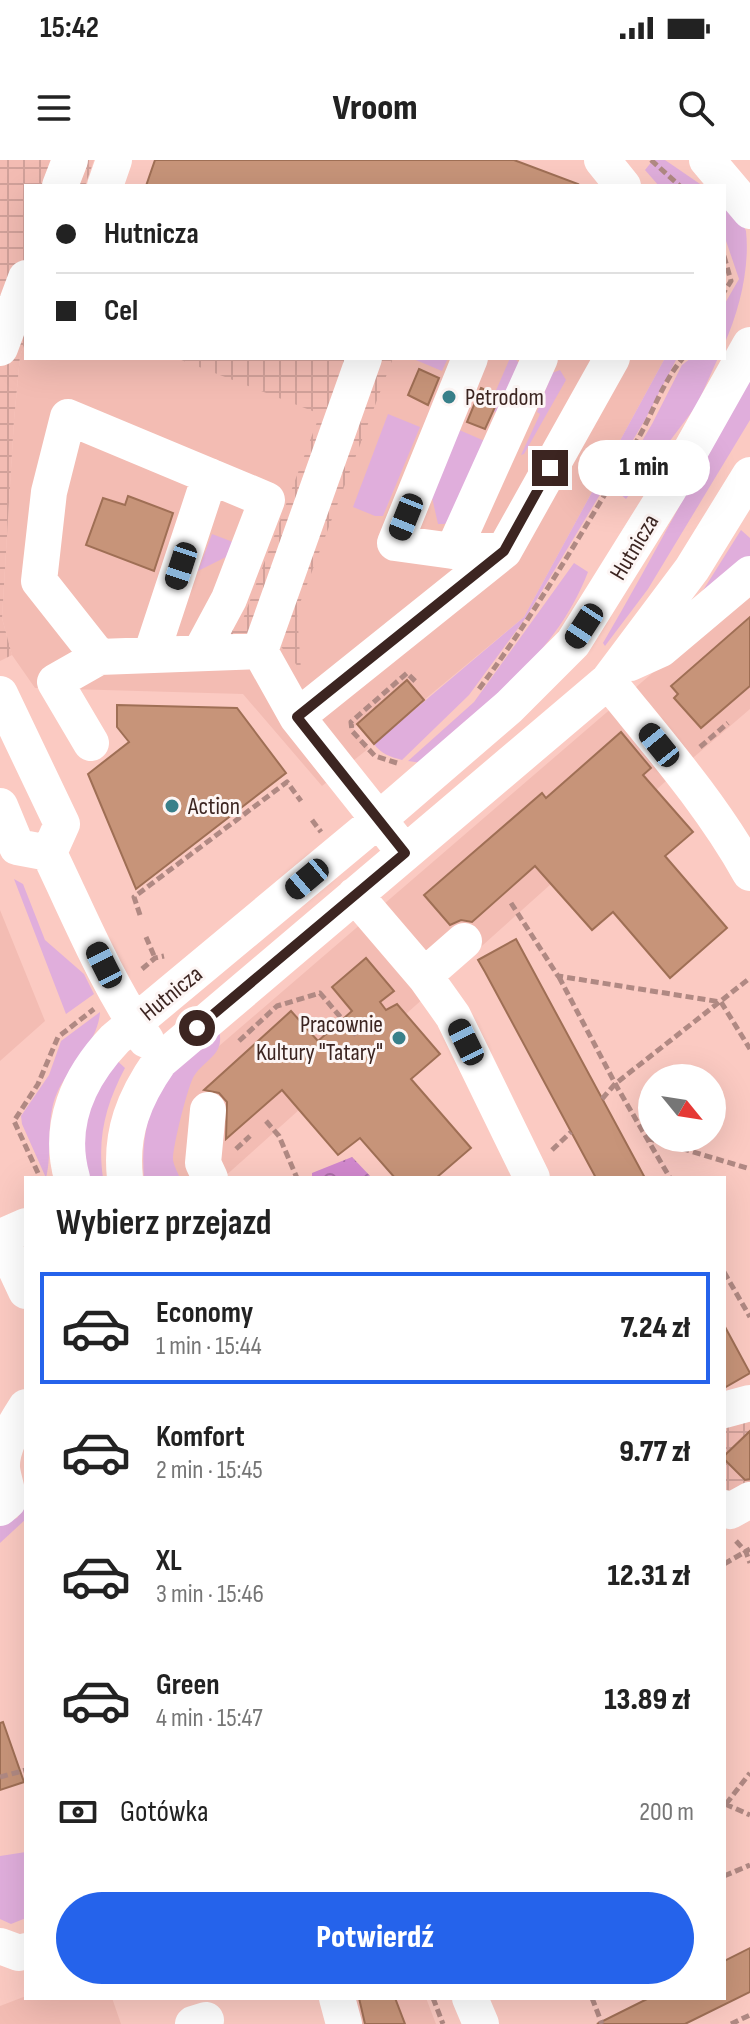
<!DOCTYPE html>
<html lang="pl">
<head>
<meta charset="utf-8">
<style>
  :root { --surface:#fff; --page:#f6f6f6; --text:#222; --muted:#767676; --line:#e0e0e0; --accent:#2563eb }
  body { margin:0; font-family:"Sofia Sans Condensed",sans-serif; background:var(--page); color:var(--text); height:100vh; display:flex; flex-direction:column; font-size:30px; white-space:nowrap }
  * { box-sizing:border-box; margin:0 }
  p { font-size:26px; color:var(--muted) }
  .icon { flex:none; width:44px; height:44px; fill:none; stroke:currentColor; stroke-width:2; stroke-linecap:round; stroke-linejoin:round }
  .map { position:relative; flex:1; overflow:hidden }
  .panel { position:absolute; left:24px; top:1016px; width:702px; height:824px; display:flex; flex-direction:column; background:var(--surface); border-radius:0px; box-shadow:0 8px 32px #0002 }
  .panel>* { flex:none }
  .top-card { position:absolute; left:24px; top:24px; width:702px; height:176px; border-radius:0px; box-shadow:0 8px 32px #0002; display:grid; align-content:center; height:176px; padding:0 32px; background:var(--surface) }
  .needle { width:52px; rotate:120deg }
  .tools { position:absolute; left:638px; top:904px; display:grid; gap:16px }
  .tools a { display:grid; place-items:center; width:88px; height:88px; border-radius:50%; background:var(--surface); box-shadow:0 8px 32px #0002; font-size:40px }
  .end { position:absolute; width:36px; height:36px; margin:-18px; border:10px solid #3c2521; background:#fff; box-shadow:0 0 0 4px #fff }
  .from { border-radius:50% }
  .bubble { position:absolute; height:56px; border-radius:28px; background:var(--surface); box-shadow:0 8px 32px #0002; font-size:26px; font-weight:800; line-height:56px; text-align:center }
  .car { position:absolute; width:24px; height:48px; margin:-24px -12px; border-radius:10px; box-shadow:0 0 6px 2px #0007; background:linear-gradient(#222 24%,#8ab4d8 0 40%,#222 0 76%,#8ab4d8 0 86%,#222 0) }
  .top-card b { display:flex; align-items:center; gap:28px; height:76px; font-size:30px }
  .top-card b+b { border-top:2px solid var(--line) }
  .top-card i { width:20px; height:20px; background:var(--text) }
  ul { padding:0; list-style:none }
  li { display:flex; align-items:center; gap:24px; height:112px; margin:0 16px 12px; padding:0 16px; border:4px solid transparent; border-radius:0px }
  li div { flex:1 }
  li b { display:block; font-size:30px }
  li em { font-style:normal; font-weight:800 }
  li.on { border-color:var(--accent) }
  li>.icon { width:72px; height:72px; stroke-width:1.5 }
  h2 { padding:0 32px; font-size:36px; line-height:96px }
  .pay { display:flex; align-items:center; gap:20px; height:88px; padding:0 32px; font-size:30px }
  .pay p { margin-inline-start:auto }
  .primary-button { display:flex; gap:16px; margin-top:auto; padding:16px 32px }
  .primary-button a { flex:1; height:92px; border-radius:48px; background:var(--accent); color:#fff; font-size:32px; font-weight:800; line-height:92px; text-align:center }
  .status { display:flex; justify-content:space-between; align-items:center; height:56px; padding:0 40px; background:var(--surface); direction:ltr }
  .status svg { height:22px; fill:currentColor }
  header { display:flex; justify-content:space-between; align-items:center; height:104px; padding:0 32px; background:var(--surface); font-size:36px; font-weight:800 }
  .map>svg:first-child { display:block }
  .built { fill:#f3bcb3 }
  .industrial { fill:url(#industrial-grid) }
  .grass { fill:#e0aedc }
  .forest { fill:url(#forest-crowns) }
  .building { fill:#c79479; stroke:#9f6f55; stroke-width:2 }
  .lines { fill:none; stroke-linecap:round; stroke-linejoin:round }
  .path { stroke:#b08983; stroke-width:5; stroke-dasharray:8 4; stroke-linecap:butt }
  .minor { stroke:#fff; stroke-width:36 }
  .route { stroke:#3c2521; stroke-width:10 }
  .poi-dot { fill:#39808a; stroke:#fdf6f5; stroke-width:3 }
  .labels { text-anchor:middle; stroke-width:6; stroke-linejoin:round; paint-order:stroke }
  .poi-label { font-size:24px; fill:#3c2521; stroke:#fdf6f5; text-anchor:start }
  .street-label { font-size:24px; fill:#3c2521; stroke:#fdf6f5 }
</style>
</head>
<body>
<div class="status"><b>15:42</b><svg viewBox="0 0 49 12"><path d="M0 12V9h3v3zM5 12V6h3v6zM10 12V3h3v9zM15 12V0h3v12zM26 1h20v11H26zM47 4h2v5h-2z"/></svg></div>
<header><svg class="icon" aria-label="menu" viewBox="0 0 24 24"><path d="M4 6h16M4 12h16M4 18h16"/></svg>Vroom<svg class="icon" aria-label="search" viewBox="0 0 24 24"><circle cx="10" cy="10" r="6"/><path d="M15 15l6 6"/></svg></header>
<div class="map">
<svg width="750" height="1864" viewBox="0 0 750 1864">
  <defs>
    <pattern id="industrial-grid" width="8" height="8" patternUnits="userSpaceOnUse" patternTransform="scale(2)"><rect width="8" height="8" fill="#f3bcb3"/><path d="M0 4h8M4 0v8" fill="none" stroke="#d1a19a"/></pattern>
    <pattern id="forest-crowns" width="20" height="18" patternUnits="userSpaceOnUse" patternTransform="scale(2)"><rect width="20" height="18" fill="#d288ce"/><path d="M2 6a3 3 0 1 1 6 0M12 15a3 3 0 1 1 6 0" fill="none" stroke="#ac6fa7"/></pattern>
  </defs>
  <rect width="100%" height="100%" fill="#fbcac2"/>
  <path class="built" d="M26,180V198H665L524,457L424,540L406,521L353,568L369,588L322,626L243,534L35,528L12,495L2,458L14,260L20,196Z
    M750,429V549L666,621L223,1018H172L165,1000L190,911Z
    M0,750L45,861L0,901Z
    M26,1836V1838H112L121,1864H0V1846Z
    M324,1838H426L436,1864H333Z"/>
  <path class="industrial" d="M0,0H94L85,26H26V180L20,196L14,260L2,458L12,495L0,501Z
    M176,198H393L297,451L301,510L271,475L221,474L243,459L320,254Z
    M750,1236V1354L724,1363V1244Z"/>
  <path class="grass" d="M653,0H665L703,26H659L645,10Z
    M724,41C731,50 742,60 746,71C750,109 739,151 724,185V145L739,119L724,75Z
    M411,198H448L442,211Z
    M510,198H515L520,205L496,252L492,251L491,242Z
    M665,198H677L645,260L525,459L469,535L402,600C391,597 381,594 374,584L524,457Z
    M691,198H718L697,245L626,339L614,329L652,264L682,205Z
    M560,210L566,220L524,294L521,295L540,254L537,252L552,213Z
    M750,218V260L648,429L605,486L603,483C654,396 700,306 750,218Z
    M388,254L420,267L383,356H375L353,347Z
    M457,269L487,282L451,355L445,364H438L431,333Z
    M741,370L750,378V407L685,459Z
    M212,374L246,387L198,411Z
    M574,403L588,412C557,493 485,547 422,603L408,601L474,542Z
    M14,719L23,724L45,780L84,814L94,834L66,854Z
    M100,852C98,883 69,906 57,933C45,960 53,992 46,1018L22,964L21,956L49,915L61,881Z
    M219,870C225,895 206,898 194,916C188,925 172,989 173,1000C174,1006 178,1013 180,1018H144C141,986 147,942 168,917C183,900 202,885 219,870Z
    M111,895L125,908C106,944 97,977 103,1018H87L80,966Z
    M26,1345V1359L0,1383V1364L17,1358Z
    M26,1692V1758L11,1764L0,1759V1696Z"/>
  <path class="forest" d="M352,997L372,1018H312V1013Z"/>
  <path class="building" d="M155,0H514L578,24L577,26H146Z
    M419,209L439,218L428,245L408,235Z
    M481,228L500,236L485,269L467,262Z
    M128,336L173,353L154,411L86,385L103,338L125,345Z
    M750,457V526L701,568L674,538L678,534L671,526Z
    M407,520L424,540L374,584L357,564Z
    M117,545L237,548L286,613L136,729L88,614L129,582L117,567Z
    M621,572L651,608L643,615L693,672L665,696L727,768L670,818L613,752L592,770L535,706L472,762L461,760L450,765L424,735L542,633L546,638Z
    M516,779L523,792L645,1018H596L485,812L478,800Z
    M366,798L394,831L380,842L386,850L397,844L440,894L411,919L471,988L436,1018H395L360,978L338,995L282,930L226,979L227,942L219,933L204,930L291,851L318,881L352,851L332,827Z
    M724,1165L750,1213L724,1228Z
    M750,1271V1319L745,1320L724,1299V1296Z
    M3,1562L24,1622L0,1630V1563Z
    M750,1788V1832L685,1864H597L649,1838H724V1801Z
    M359,1838H395L405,1864H365Z"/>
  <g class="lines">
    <path class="path" d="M651,0L680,26
      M724,96L731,121L724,132
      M479,529C537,451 585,367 635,284C652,256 661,224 683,198
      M700,587L728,563
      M397,603L375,596L352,571L351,562L407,513L417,523
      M312,660L321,672
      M511,743L558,816L721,842L750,889
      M140,755L134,737L287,622L301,641
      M146,777L155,798
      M142,809L155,798L164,796
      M559,817L617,927L670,1018
      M351,869L358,877
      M239,881L277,846L320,833L342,859
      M602,939L615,924L750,818
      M266,961L279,976L297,1018
      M647,978L750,1009
      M236,989L250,976
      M552,990L571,972
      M38,1013L14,961L38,924L58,877L94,849
      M724,1112L750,1157
      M736,1381L746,1392L750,1403
      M724,1404L750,1389
      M0,1617L26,1610
      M725,1644L750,1655
      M726,1644L750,1613
      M724,1716L750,1705
      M433,1838L443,1864
      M592,1838L602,1864
      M731,1864L750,1855"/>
    <path class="minor" d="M602,0L623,26
      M707,0L750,51
      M60,26L70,0
      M105,26L114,0
      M0,188L26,118
      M470,198L395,383L453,391H504
      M453,391L540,198
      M260,491L364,198
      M200,493L229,439L267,340L68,257L49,332L39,421L99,497L260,491L297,557L405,693
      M151,495L210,316
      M630,503L661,489L750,414
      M608,521C657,582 711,643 750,713
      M0,534L62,664L49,693C79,755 106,822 146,880
      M297,557L504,391L612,198
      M91,583L55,522L99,497
      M0,646L17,687L49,693
      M355,735L426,818L453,856L532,1018
      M432,809L464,781
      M208,950L203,1003L210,1018
      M72,1018C57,965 78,918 115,879L378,660L509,547L573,483L669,329L750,185
      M125,1018C120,973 134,938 160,901L608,521L692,409L750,315
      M26,1066L1,1077L26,1131
      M724,1250L750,1243
      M0,1348L8,1341C8,1329 3,1319 2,1308C1,1287 15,1264 26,1247
      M724,1348L730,1351L750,1340
      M0,1786L19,1793L26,1791
      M337,1838L344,1864
      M470,1838L481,1864
      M193,1864L206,1860"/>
  </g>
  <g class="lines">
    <path class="route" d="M197,868L405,693L297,557L504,391L550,308"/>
  </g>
  <g class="poi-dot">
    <circle cx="449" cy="237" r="8"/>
    <circle cx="172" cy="646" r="8"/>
    <circle cx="399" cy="878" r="8"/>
  </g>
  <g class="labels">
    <g class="poi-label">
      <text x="465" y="245">Petrodom</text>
      <text x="188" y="654">Action</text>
      <text x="383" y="872" text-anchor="end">Pracownie<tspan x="383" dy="28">Kultury "Tatary"</tspan></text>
    </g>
    <g class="street-label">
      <text transform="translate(634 387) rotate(-59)" y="8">Hutnicza</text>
      <text transform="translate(171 833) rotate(-39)" y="8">Hutnicza</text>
    </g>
  </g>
</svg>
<div class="tools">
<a><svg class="needle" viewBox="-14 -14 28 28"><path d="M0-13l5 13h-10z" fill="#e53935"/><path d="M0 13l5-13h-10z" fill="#767676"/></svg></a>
</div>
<i class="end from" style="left:197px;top:868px"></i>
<i class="end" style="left:550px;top:308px"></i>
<div class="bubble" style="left:578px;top:280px;width:132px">1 min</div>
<i class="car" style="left:406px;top:357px;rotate:202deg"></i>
<i class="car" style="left:181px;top:406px;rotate:198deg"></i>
<i class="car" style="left:584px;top:466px;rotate:213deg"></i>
<i class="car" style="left:659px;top:585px;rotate:321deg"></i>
<i class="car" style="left:307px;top:719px;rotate:230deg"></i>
<i class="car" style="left:104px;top:805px;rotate:333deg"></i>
<i class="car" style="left:466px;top:882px;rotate:334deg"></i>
<div class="top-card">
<b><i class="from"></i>Hutnicza</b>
<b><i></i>Cel</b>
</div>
<section class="panel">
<h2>Wybierz przejazd</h2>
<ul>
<li class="on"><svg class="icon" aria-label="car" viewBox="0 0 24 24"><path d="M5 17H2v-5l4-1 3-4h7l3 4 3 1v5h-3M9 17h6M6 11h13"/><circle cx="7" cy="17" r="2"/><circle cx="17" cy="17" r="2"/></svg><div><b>Economy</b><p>1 min · 15:44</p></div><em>7.24 zł</em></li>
<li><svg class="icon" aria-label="car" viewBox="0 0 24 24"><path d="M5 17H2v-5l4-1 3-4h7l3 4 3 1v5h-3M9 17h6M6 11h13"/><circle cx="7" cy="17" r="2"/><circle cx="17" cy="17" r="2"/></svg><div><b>Komfort</b><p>2 min · 15:45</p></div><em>9.77 zł</em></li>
<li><svg class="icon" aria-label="car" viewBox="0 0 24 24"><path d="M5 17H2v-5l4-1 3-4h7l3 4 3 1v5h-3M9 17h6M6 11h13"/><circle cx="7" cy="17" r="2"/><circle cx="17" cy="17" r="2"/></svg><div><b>XL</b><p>3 min · 15:46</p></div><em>12.31 zł</em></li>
<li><svg class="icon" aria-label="car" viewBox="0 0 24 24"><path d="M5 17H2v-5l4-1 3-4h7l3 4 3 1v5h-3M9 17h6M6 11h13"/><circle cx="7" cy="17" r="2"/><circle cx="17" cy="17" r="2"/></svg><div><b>Green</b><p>4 min · 15:47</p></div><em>13.89 zł</em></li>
</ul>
<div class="pay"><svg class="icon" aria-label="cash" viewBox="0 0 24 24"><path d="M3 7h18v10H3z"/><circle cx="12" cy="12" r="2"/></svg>Gotówka<p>200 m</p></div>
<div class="primary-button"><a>Potwierdź</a></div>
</section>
</div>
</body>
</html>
